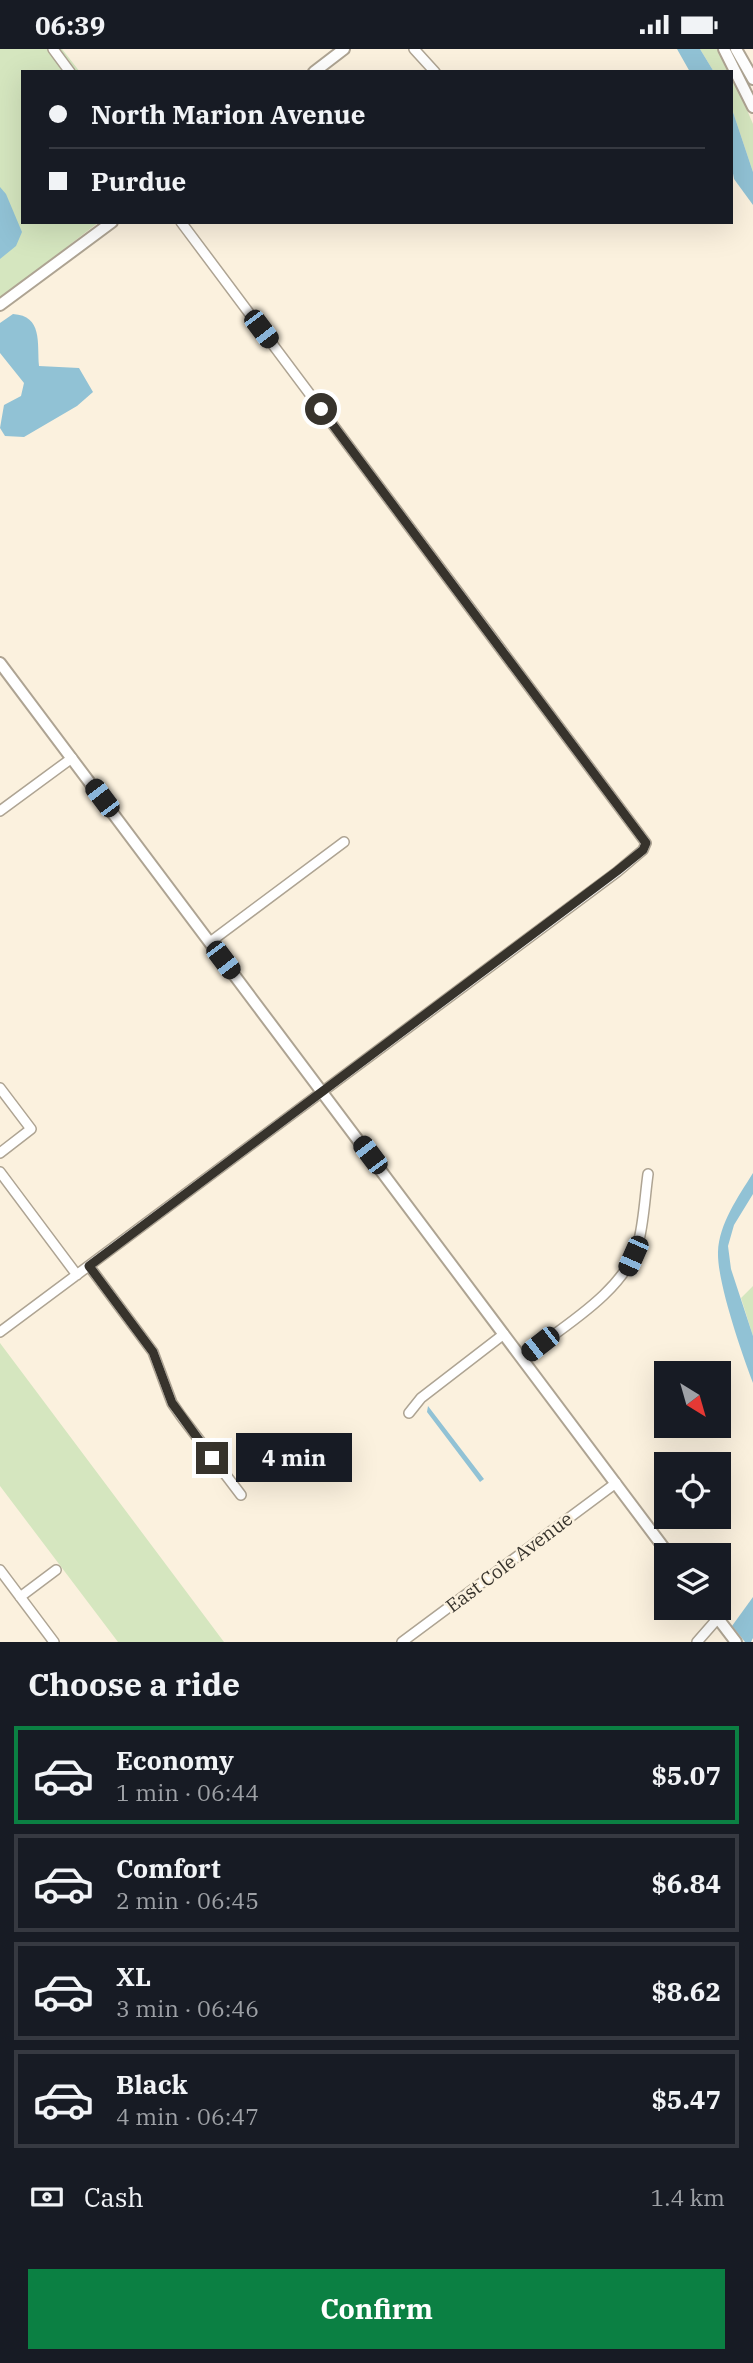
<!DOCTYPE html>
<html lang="en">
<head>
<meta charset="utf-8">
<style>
  :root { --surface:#171b24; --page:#20242c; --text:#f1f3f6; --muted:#9ea1a6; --line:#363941; --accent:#0b8043 }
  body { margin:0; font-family:"IBM Plex Serif",serif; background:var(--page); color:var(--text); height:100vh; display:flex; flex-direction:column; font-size:26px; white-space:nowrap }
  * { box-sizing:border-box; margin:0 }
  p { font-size:23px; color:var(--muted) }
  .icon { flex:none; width:38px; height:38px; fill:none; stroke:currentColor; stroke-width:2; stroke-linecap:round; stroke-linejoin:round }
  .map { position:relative; height:1593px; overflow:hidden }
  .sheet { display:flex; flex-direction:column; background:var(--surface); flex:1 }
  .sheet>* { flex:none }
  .banner { position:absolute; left:21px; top:21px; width:712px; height:154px; border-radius:0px; box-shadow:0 7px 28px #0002; display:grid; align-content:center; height:154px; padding:0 28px; background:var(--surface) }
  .needle { width:46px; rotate:143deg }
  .buttons { position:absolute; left:654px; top:1312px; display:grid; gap:14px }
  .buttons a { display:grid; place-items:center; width:77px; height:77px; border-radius:0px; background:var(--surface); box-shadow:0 7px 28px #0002; font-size:35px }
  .end { position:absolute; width:32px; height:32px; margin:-16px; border:9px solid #37332c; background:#fff; box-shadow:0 0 0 4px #fff }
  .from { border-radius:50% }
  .bubble { position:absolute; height:49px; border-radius:0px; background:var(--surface); box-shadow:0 7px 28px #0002; font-size:23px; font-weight:700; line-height:49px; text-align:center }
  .car { position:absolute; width:21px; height:42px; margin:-21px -10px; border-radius:9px; box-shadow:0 0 5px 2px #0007; background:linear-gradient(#222 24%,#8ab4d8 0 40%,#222 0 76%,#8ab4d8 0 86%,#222 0) }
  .banner b { display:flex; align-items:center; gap:24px; height:66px; font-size:26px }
  .banner b+b { border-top:2px solid var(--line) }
  .banner i { width:18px; height:18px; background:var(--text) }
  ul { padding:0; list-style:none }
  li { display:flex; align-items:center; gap:21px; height:98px; margin:0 14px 10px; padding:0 14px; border:4px solid var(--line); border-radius:0px }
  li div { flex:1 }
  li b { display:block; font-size:26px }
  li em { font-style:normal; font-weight:700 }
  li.selected { border-color:var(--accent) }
  li>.icon { width:63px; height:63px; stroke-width:1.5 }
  h2 { padding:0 28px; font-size:32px; line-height:84px }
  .pay { display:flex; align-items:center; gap:18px; height:77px; padding:0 28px; font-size:26px }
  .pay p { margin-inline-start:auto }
  .action { display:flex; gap:14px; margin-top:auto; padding:14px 28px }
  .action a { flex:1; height:80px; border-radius:0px; background:var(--accent); color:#fff; font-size:28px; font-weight:700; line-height:80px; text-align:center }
  .status { display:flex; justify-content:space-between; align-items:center; height:49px; padding:0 35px; background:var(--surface); direction:ltr }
  .status svg { height:19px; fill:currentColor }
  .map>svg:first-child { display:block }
  .green { fill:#d5e6bf }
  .water { fill:#91c2d5 }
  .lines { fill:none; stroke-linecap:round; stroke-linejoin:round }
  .minor-casing { stroke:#aea493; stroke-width:12 }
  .major-casing { stroke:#aea493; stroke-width:14 }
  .minor { stroke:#fff; stroke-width:9 }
  .major { stroke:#fff; stroke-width:10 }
  .route { stroke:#37332c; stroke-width:9 }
  .labels { text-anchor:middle; stroke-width:5; stroke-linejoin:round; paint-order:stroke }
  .street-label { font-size:19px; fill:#37332c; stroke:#fbf1de }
</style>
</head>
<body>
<div class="status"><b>06:39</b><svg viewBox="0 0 49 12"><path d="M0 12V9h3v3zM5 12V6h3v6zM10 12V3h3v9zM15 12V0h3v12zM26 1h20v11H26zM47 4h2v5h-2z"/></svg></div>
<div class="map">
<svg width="753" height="1593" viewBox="0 0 753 1593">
  <rect width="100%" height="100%" fill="#fbf1de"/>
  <path class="green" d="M0,0H62L80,23H23V173H99L0,250Z
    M700,0H718L730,23H714Z
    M732,26L753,75V123L732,60Z
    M753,1237V1287L741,1249Z
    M0,1294L224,1593H118L0,1437Z"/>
  <path class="water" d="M677,0H700L714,23H690Z
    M732,60L753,123V156L734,130L732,119Z
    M0,138L6,145L22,183L16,197L0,210Z
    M13,265C43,267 37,294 39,317L79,319L93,343L77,357L24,388L5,387L0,379L4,356L21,347L24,334L0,304V274Z
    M753,1124V1145L734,1176L728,1197L731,1220L753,1287V1334C742,1305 717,1233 718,1203C719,1175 738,1148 753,1124Z
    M428,1357L484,1430L480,1433L427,1363Z
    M753,1548V1589L751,1593H745L732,1577Z"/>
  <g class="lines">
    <g class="minor-casing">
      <path id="minor" d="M53,0L70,23
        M414,0L435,23
        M0,762L72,709
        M210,893L344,793
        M0,1039L31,1080L0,1104
        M0,1123L77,1226
        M89,1217L153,1303L172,1354L181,1367L241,1446
        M0,1283L617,823L643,801L646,794L181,173
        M522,1309C561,1279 628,1241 639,1191C644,1170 645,1147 648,1125
        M409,1364L421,1349L504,1285
        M0,1521L54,1593
        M20,1548L56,1521
        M402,1593L616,1434
        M697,1593L718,1569"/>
    </g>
    <g class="major-casing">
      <path id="major" d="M724,0L753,58
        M736,0L753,30
        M314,23L344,0
        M0,256L112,173
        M0,614L670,1507
        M710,1559L736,1593"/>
    </g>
    <use href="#minor" class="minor"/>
    <use href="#major" class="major"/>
  </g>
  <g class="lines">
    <path class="route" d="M212,1409L172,1354L153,1303L89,1217L617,822L643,801L646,794L321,360"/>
  </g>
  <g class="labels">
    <g class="street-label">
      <text transform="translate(509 1513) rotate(-37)" y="7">East Cole Avenue</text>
    </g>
  </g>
</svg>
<div class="buttons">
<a><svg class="needle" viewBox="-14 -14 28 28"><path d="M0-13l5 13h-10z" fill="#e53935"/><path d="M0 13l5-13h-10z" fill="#9ea1a6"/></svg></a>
<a><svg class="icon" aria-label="locate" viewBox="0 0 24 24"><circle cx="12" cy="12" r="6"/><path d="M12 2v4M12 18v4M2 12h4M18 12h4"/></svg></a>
<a><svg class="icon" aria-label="layers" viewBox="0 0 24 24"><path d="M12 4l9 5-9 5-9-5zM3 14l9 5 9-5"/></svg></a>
</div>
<i class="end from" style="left:321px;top:360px"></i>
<i class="end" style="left:212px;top:1409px"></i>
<div class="bubble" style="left:236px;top:1384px;width:116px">4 min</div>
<i class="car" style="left:261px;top:280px;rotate:143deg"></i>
<i class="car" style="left:102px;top:749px;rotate:323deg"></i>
<i class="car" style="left:223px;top:911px;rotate:143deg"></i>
<i class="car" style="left:370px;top:1106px;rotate:323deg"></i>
<i class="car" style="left:633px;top:1207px;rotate:204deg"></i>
<i class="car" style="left:540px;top:1295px;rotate:232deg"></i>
<div class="banner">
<b><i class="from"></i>North Marion Avenue</b>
<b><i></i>Purdue</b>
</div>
</div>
<section class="sheet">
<h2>Choose a ride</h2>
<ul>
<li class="selected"><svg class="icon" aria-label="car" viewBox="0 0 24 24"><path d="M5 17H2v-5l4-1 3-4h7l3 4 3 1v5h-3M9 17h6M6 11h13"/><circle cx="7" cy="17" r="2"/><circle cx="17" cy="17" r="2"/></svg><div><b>Economy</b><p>1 min · 06:44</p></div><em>$5.07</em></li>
<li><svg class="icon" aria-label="car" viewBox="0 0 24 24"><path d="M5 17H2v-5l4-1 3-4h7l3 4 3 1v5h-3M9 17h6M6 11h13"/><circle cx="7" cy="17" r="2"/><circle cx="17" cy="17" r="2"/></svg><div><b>Comfort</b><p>2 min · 06:45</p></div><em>$6.84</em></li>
<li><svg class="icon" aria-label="car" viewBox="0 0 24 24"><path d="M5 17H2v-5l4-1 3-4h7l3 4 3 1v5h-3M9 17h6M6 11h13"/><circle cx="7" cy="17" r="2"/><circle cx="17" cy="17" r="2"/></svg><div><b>XL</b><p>3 min · 06:46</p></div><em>$8.62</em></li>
<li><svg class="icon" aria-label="car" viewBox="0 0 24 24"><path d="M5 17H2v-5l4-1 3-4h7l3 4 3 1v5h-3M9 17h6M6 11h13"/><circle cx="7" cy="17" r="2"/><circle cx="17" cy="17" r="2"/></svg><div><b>Black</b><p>4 min · 06:47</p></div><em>$5.47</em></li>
</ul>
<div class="pay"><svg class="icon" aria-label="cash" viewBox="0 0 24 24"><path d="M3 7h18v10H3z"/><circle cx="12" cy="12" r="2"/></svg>Cash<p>1.4 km</p></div>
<div class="action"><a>Confirm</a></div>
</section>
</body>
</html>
